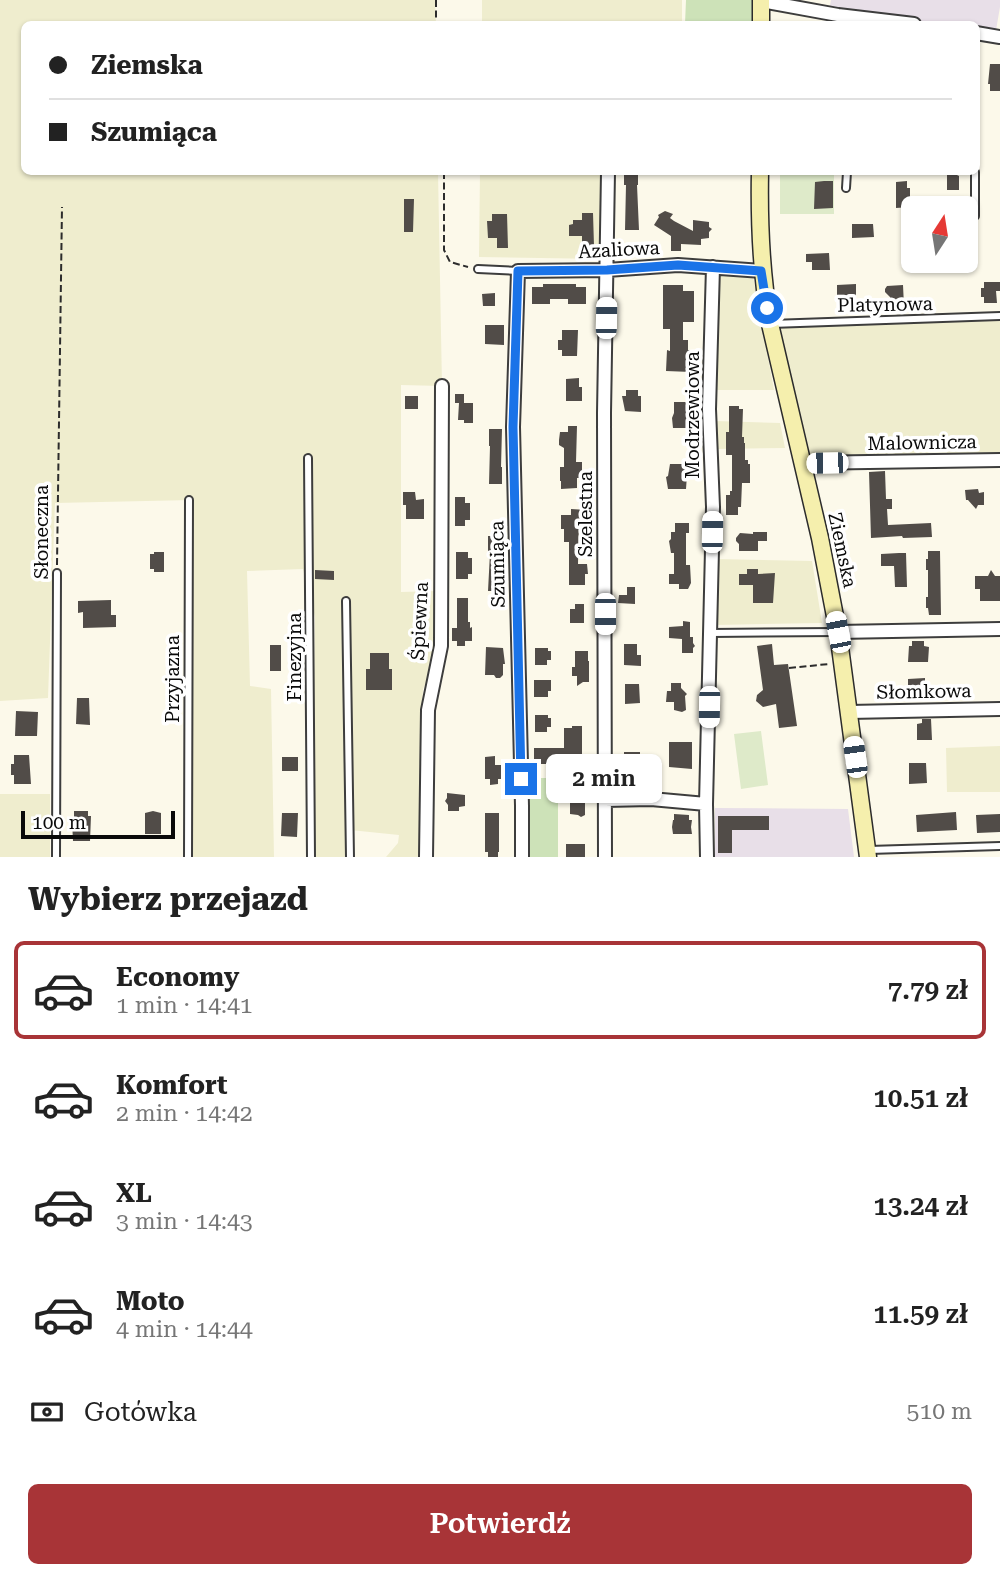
<!DOCTYPE html>
<html lang="pl">
<head>
<meta charset="utf-8">
<style>
  :root { --surface:#fff; --page:#f6f6f6; --text:#222; --muted:#767676; --line:#e0e0e0; --accent:#a83437 }
  body { margin:0; font-family:"Roboto Serif",serif; background:var(--page); color:var(--text); height:100vh; display:flex; flex-direction:column; font-size:26px; white-space:nowrap }
  * { box-sizing:border-box; margin:0 }
  p { font-size:23px; color:var(--muted) }
  .icon { flex:none; width:38px; height:38px; fill:none; stroke:currentColor; stroke-width:2; stroke-linecap:round; stroke-linejoin:round }
  .map { position:relative; height:857px; overflow:hidden }
  .panel { display:flex; flex-direction:column; background:var(--surface); flex:1 }
  .panel>* { flex:none }
  .top-card { position:absolute; left:21px; top:21px; width:959px; height:154px; border-radius:10px; box-shadow:0 2px 5px #0004; display:grid; align-content:center; height:154px; padding:0 28px; background:var(--surface) }
  .needle { width:46px; rotate:12deg }
  .buttons { position:absolute; left:901px; top:196px; display:grid; gap:14px }
  .buttons a { display:grid; place-items:center; width:77px; height:77px; border-radius:10px; background:var(--surface); box-shadow:0 2px 5px #0004; font-size:35px }
  .scale { position:absolute; left:21px; bottom:18px; width:154px; box-sizing:border-box; padding-left:7px; border:4px solid #0a0a0a; border-top:0; font-size:19px; line-height:24px; white-space:nowrap; color:#0a0a0a; -webkit-text-stroke:5px #fff; paint-order:stroke }
  .end { position:absolute; width:32px; height:32px; margin:-16px; border:9px solid #1a73e8; background:#fff; box-shadow:0 0 0 4px #fff }
  .from { border-radius:50% }
  .bubble { position:absolute; height:49px; border-radius:10px; background:var(--surface); box-shadow:0 2px 5px #0004; font-size:23px; font-weight:600; line-height:49px; text-align:center }
  .car { position:absolute; width:21px; height:42px; margin:-21px -10px; border-radius:9px; box-shadow:0 0 5px 2px #0007; background:linear-gradient(#fff 24%,#345 0 40%,#fff 0 76%,#345 0 86%,#fff 0) }
  .top-card b { display:flex; align-items:center; gap:24px; height:66px; font-size:26px }
  .top-card b+b { border-top:2px solid var(--line) }
  .top-card i { width:18px; height:18px; background:var(--text) }
  ul { padding:0; list-style:none }
  li { display:flex; align-items:center; gap:21px; height:98px; margin:0 14px 10px; padding:0 14px; border:4px solid transparent; border-radius:10px }
  li div { flex:1 }
  li b { display:block; font-size:26px }
  li em { font-style:normal; font-weight:600 }
  li.active { border-color:var(--accent) }
  li>.icon { width:63px; height:63px; stroke-width:1.5 }
  h2 { padding:0 28px; font-size:32px; line-height:84px }
  .pay { display:flex; align-items:center; gap:18px; height:77px; padding:0 28px; font-size:26px }
  .pay p { margin-inline-start:auto }
  .cta { display:flex; gap:14px; margin-top:auto; padding:14px 28px }
  .cta a { flex:1; height:80px; border-radius:10px; background:var(--accent); color:#fff; font-size:28px; font-weight:600; line-height:80px; text-align:center }
  .map>svg:first-child { display:block }
  .industrial { fill:#e8dfe8 }
  .farmland { fill:#efedce }
  .green { fill:#cde2b8 }
  .pitch { fill:#deeac9 }
  .building { fill:#514c48 }
  .lines { fill:none; stroke-linecap:round; stroke-linejoin:round }
  .lane-casing { stroke:#3d3d3d; stroke-width:10 }
  .street-casing { stroke:#3d3d3d; stroke-width:16 }
  .secondary-casing { stroke:#2c2c2c; stroke-width:19 }
  .path { stroke:#2c2c2c; stroke-width:2; stroke-dasharray:7 3.5; stroke-linecap:butt }
  .lane { stroke:#fff; stroke-width:6 }
  .street { stroke:#fff; stroke-width:12 }
  .secondary { stroke:#f5efad; stroke-width:16 }
  .route { stroke:#1a73e8; stroke-width:9 }
  .labels { text-anchor:middle; stroke-width:7; stroke-linejoin:round; paint-order:stroke }
  .street-label { font-size:19px; fill:#0a0a0a; stroke:#fff }
</style>
</head>
<body>
<div class="map">
<svg width="1000" height="857" viewBox="0 0 1000 857">
  <rect width="100%" height="100%" fill="#fcf9ea"/>
  <path class="industrial" d="M831,0H1000V7L995,36L977,33L976,24H918L829,11Z
    M715,808L848,809L854,857H715Z"/>
  <path class="farmland" d="M0,0H435L436,24H24V172H438L442,386L401,385V592L436,591L432,668L423,689L420,737V857H386L398,843L399,835L350,830V640L346,857H312L315,617L303,569L247,571L250,686L271,689L274,857H190L192,500L55,503L48,698L0,701Z
    M482,0H682V24H482Z
    M480,172H608L604,259L479,257Z
    M719,273L753,276L774,390H715Z
    M1000,318V453L807,457L775,325Z
    M715,421L780,423L785,448L716,449Z
    M715,559L812,561L822,623L715,625Z
    M1000,746V792H947L946,748Z
    M0,794H50V857H0Z"/>
  <path class="green" d="M686,0H753V24H685Z
    M527,778H558V857H527Z"/>
  <path class="pitch" d="M780,172H834V214H780Z
    M761,731L768,785L741,789L734,734Z"/>
  <path class="building" d="M990,64H1000V91H990V84H988Z
    M947,172H957V175L959,176V190H947Z
    M624,174H638V185H637L639,230H625L626,185H624Z
    M824,181H833V208L814,209L815,182Z
    M907,181V188H910V207L896,208V182Z
    M404,199H414L413,232H404Z
    M665,211L673,214L670,218L674,221L693,231V220L709,222V227L712,229L709,232V238L701,239V245L681,244V251H671V236L654,225L659,217L658,215Z
    M582,213H593L594,246H582V236H569V225L573,224V220H582Z
    M492,214H507L508,248H497V238H488L487,221H492Z
    M852,224H873L874,237L852,238Z
    M829,253L830,270H812V262H806V254Z
    M984,282H1000V291H996L997,303H984V297H981V288H984Z
    M543,284H576V287H586V304H568V299H550V304H532V287H543Z
    M856,284V306H842V296H837V285Z
    M663,285H683V291H694V322H683V340H688V350H692L691,372L666,371L667,350L670,351V329H663Z
    M903,285L904,306H894V300H890V297L885,292V289L887,286Z
    M495,293V306H483L482,294Z
    M485,325H504V345L485,344Z
    M562,330H578L577,356H562V350H558V340H562Z
    M579,378V387H582V401H566V379Z
    M626,390H638V396H641V412L625,411L622,396H626Z
    M455,394H464V403H473V423H464V420H458L459,403H455Z
    M405,396H418V409H405Z
    M674,402H688L689,428H673L672,418L674,413Z
    M729,406H739V409H743L742,437H744V443H745V460H748V464H750V483H742L741,507H738V515H726V495H730V491H732V455H726V432H729Z
    M568,426H577L576,462H582V478H577V488L561,489V481H560V467H564V448L559,445V440L560,432H568Z
    M489,429H502L501,467H502V484H489L490,446H489Z
    M670,464H684L687,475L686,489H668L666,477L668,476Z
    M885,471L886,499H892V509H887L888,525L931,523L932,537L903,538L902,536L871,538L869,472Z
    M978,489L979,493L984,492V505H978L976,509L968,500H966L965,490Z
    M403,492H415L416,500L424,499V519H406V505H403Z
    M455,497H465V503H470V520H465V526H455Z
    M571,509L587,510V519H579L578,564H587L588,574H585V585H569V542H564V529H561V515H571Z
    M675,523H689V533H686V565H690L691,583L688,589H679V584H669V574H674V553H671L669,541L671,539V532H675Z
    M753,532H767V541H758V551H739V544L736,541V538L740,533L753,534Z
    M488,536H502L500,563L502,591H488L490,553H488Z
    M928,551H940L941,615H929L928,608H926V597H928V570H926V559H928Z
    M154,552H164V572H154V569H150V554H154Z
    M456,552H468V558H472V574H468V579H456Z
    M899,553H906L907,587H895L894,566H881V554Z
    M747,569H758V574L775,573L773,603H753V585H739V574H747Z
    M315,570L334,571V580L315,579Z
    M991,570L995,576H1000V601H980V589H975V576H988Z
    M627,587H635V604L618,603L619,595H627Z
    M457,598H468V622H470V628L472,627V641H465V646H457V641H452V628H457Z
    M111,600V615H116V627L83,628V612L78,613V601Z
    M575,604H584V623H570V609H575Z
    M683,621L690,622V637H693V643L695,646L693,648V653H682V639L669,638V627L683,626Z
    M912,641H924V646L929,647L928,662H908L909,646H912Z
    M624,644H637V655H641V666L624,665Z
    M772,644L774,665L788,664L797,726L779,728L776,704L763,707L756,701L757,695L763,690L757,646Z
    M270,645H281V671H270Z
    M486,647L503,648L505,664H503V675L500,678H496L494,675H485Z
    M535,648H548V651H551V660H547V665H535Z
    M575,651H588V661H589V682H583L577,686V676H572V667H575Z
    M370,653H389V669H392V690H366V669H370Z
    M925,678V690H921V698H908V679Z
    M534,680H551V691H548V697H534Z
    M671,683H681V688L687,694L685,696L686,710L682,712L674,710V702H666L667,691H671Z
    M625,684H639L640,703L625,704Z
    M77,698H89L90,725L76,724Z
    M16,711L38,712L37,736H15Z
    M535,715H548V718H551V727H547V732H535Z
    M922,719H931L932,740H917V724L922,723Z
    M572,726H582V762H572V760H564V759H548V764H534V748H564V728H572Z
    M669,742H692V769L669,767Z
    M624,752H640V767H634V774H624Z
    M14,755H29L31,784H14V775H11V764H14Z
    M495,756V765H504V779H498V784L490,785V779H485V757Z
    M282,757H298V771H282Z
    M909,763H926L927,783L909,784Z
    M570,787H585V815L581,817L578,815L570,814Z
    M447,793L465,795V806L459,807V811H448V805L445,801L447,798Z
    M74,811H88V816H91L90,841H73L72,821H74Z
    M153,811L161,813V834H145V813Z
    M956,812L957,830L917,832L916,815Z
    M282,813H298L297,837L281,836Z
    M485,813H499V852H498V857H488V852H485Z
    M674,814L689,815V820H692L691,827L692,834H673L672,827L673,820H674Z
    M1000,814V832L977,833L976,815Z
    M718,816H769V830H732V853H718Z
    M566,844H585V857H566Z"/>
  <g class="lines">
    <g class="lane-casing">
      <path id="lane" d="M975,172V216
        M846,188L847,172
        M478,269L518,271
        M771,324L1000,316
        M308,458L311,857
        M346,601L350,857
        M710,633L838,632
        M869,850L1000,846
        M56,857L57,573
        M188,857L189,500"/>
    </g>
    <g class="street-casing">
      <path id="street" d="M761,1L838,15L914,24
        M976,33L1000,37
        M803,463L1000,460
        M838,632L1000,629
        M849,712L1000,709
        M605,800L651,799L706,804
        M426,857L428,710L441,646L442,386
        M522,857V806L513,427L518,271L607,270L678,265L762,271
        M605,857L604,413L608,172
        M707,857L706,804L713,507L709,409L713,267"/>
    </g>
    <g class="secondary-casing">
      <path id="secondary" d="M761,24V0
        M760,172C759,223 761,273 770,324L820,538L838,632L868,857"/>
    </g>
    <path class="path" d="M436,0V24
      M444,172V250L450,262L468,267
      M57,565L62,207
      M789,668L829,664"/>
    <use href="#lane" class="lane"/>
    <use href="#street" class="street"/>
    <use href="#secondary" class="secondary"/>
  </g>
  <g class="lines">
    <path class="route" d="M521,779L513,427L518,271L607,270L678,265L761,271L767,308"/>
  </g>
  <g class="labels">
    <g class="street-label">
      <text transform="translate(619 249) rotate(-3)" y="7">Azaliowa</text>
      <text transform="translate(885 304) rotate(-1)" y="7">Platynowa</text>
      <text transform="translate(692 415) rotate(-90)" y="7">Modrzewiowa</text>
      <text transform="translate(922 442) rotate(-1)" y="7">Malownicza</text>
      <text transform="translate(585 514) rotate(-90)" y="7">Szelestna</text>
      <text transform="translate(41 532) rotate(-90)" y="7">Słoneczna</text>
      <text transform="translate(843 550) rotate(78)" y="7">Ziemska</text>
      <text transform="translate(497 564) rotate(-91)" y="7">Szumiąca</text>
      <text transform="translate(419 621) rotate(-87)" y="7">Śpiewna</text>
      <text transform="translate(294 657) rotate(-90)" y="7">Finezyjna</text>
      <text transform="translate(172 679) rotate(-90)" y="7">Przyjazna</text>
      <text transform="translate(924 691) rotate(-1)" y="7">Słomkowa</text>
    </g>
  </g>
</svg>
<div class="buttons">
<a><svg class="needle" viewBox="-14 -14 28 28"><path d="M0-13l5 13h-10z" fill="#e53935"/><path d="M0 13l5-13h-10z" fill="#767676"/></svg></a>
</div>
<div class="scale">100 m</div>
<i class="end from" style="left:767px;top:308px"></i>
<i class="end" style="left:521px;top:779px"></i>
<div class="bubble" style="left:546px;top:754px;width:116px">2 min</div>
<i class="car" style="left:606px;top:318px;rotate:1deg"></i>
<i class="car" style="left:827px;top:463px;rotate:269deg"></i>
<i class="car" style="left:712px;top:532px;rotate:1deg"></i>
<i class="car" style="left:605px;top:614px;rotate:180deg"></i>
<i class="car" style="left:838px;top:632px;rotate:349deg"></i>
<i class="car" style="left:709px;top:707px;rotate:181deg"></i>
<i class="car" style="left:855px;top:757px;rotate:352deg"></i>
<div class="top-card">
<b><i class="from"></i>Ziemska</b>
<b><i></i>Szumiąca</b>
</div>
</div>
<section class="panel">
<h2>Wybierz przejazd</h2>
<ul>
<li class="active"><svg class="icon" aria-label="car" viewBox="0 0 24 24"><path d="M5 17H2v-5l4-1 3-4h7l3 4 3 1v5h-3M9 17h6M6 11h13"/><circle cx="7" cy="17" r="2"/><circle cx="17" cy="17" r="2"/></svg><div><b>Economy</b><p>1 min · 14:41</p></div><em>7.79 zł</em></li>
<li><svg class="icon" aria-label="car" viewBox="0 0 24 24"><path d="M5 17H2v-5l4-1 3-4h7l3 4 3 1v5h-3M9 17h6M6 11h13"/><circle cx="7" cy="17" r="2"/><circle cx="17" cy="17" r="2"/></svg><div><b>Komfort</b><p>2 min · 14:42</p></div><em>10.51 zł</em></li>
<li><svg class="icon" aria-label="car" viewBox="0 0 24 24"><path d="M5 17H2v-5l4-1 3-4h7l3 4 3 1v5h-3M9 17h6M6 11h13"/><circle cx="7" cy="17" r="2"/><circle cx="17" cy="17" r="2"/></svg><div><b>XL</b><p>3 min · 14:43</p></div><em>13.24 zł</em></li>
<li><svg class="icon" aria-label="car" viewBox="0 0 24 24"><path d="M5 17H2v-5l4-1 3-4h7l3 4 3 1v5h-3M9 17h6M6 11h13"/><circle cx="7" cy="17" r="2"/><circle cx="17" cy="17" r="2"/></svg><div><b>Moto</b><p>4 min · 14:44</p></div><em>11.59 zł</em></li>
</ul>
<div class="pay"><svg class="icon" aria-label="cash" viewBox="0 0 24 24"><path d="M3 7h18v10H3z"/><circle cx="12" cy="12" r="2"/></svg>Gotówka<p>510 m</p></div>
<div class="cta"><a>Potwierdź</a></div>
</section>
</body>
</html>
